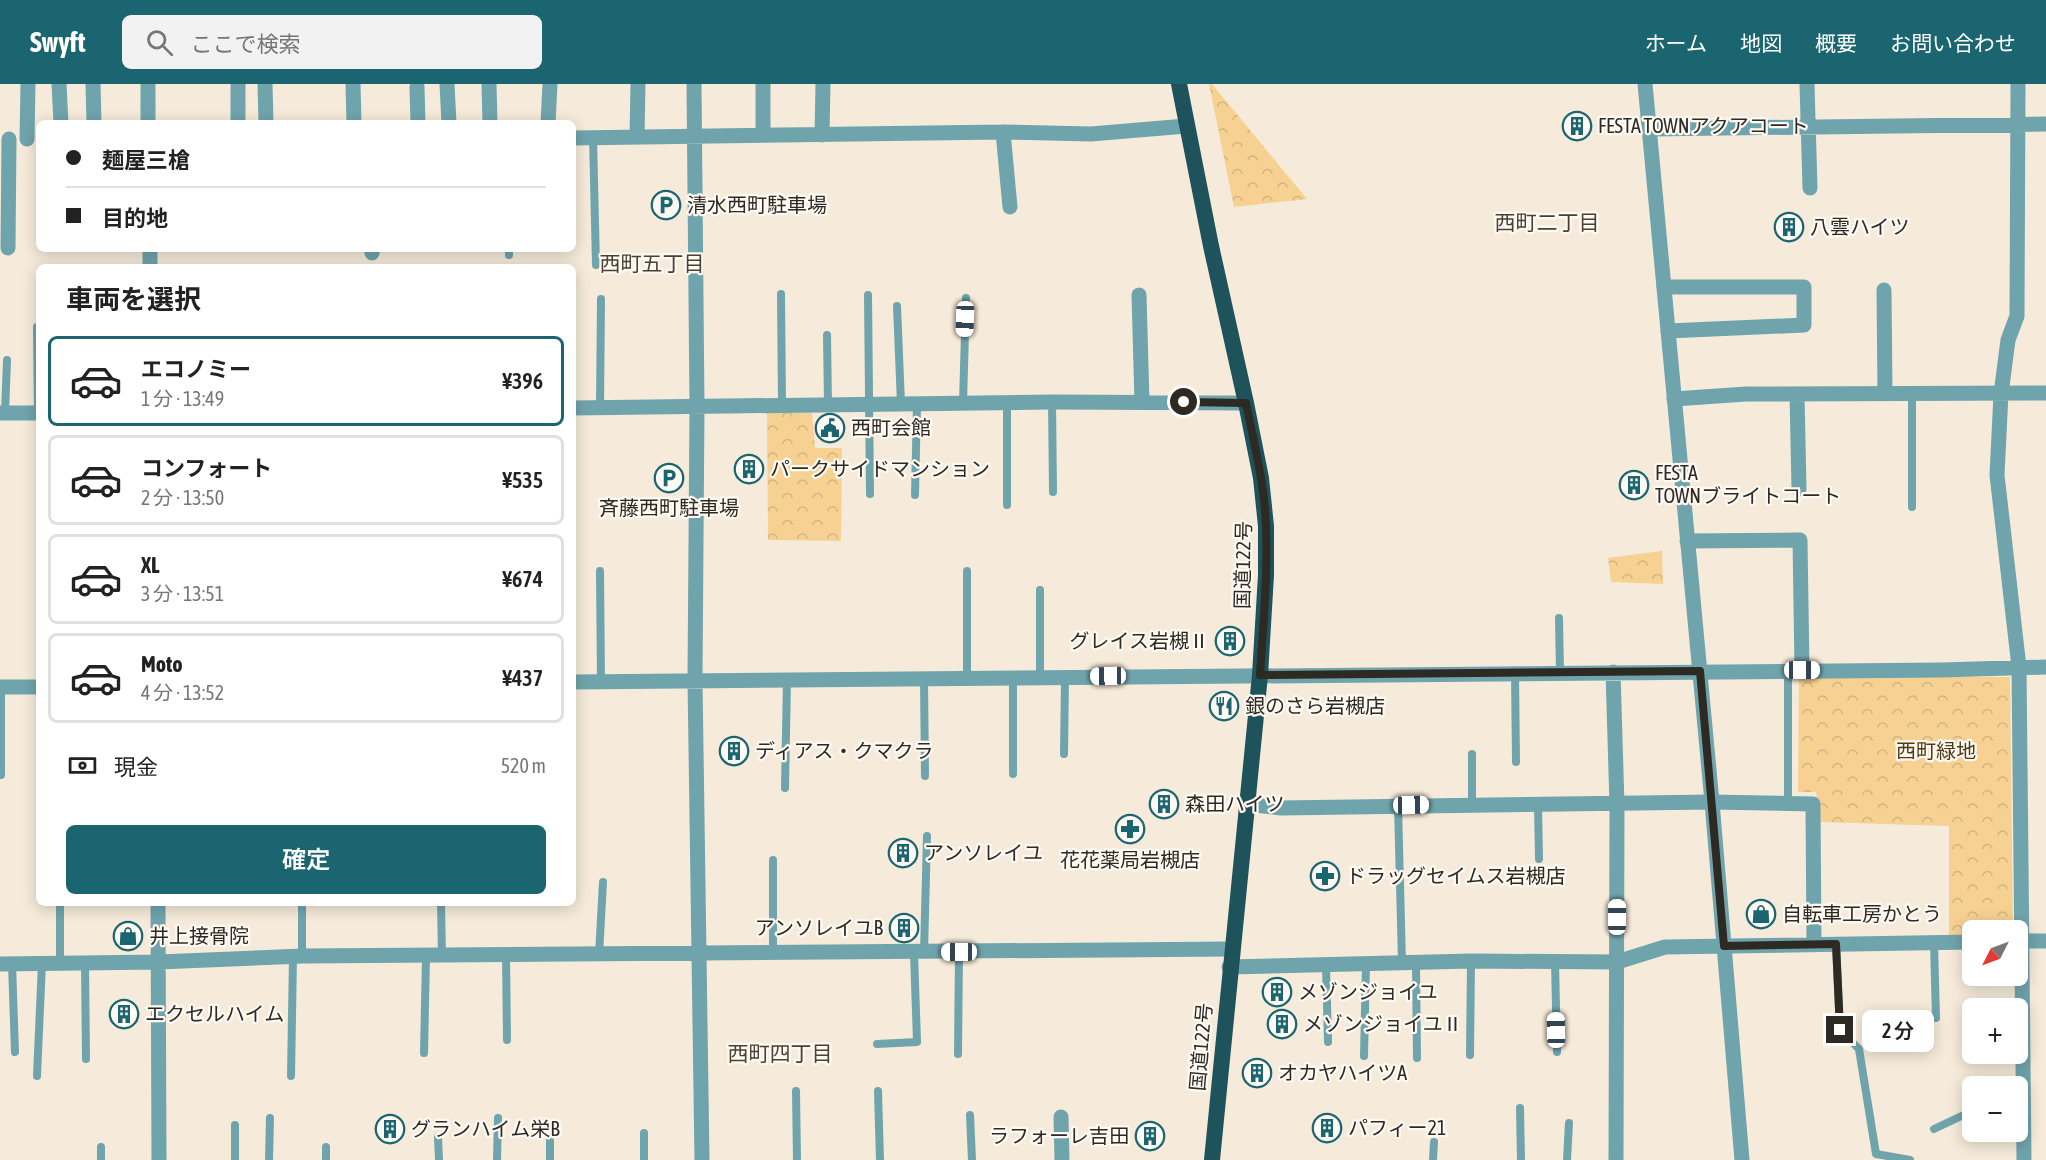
<!DOCTYPE html>
<html lang="ja">
<head>
<meta charset="utf-8">
<style>
  :root { --surface:#fff; --page:#f2f2f2; --text:#222; --muted:#767676; --line:#e0e0e0; --accent:#1a6570 }
  body { margin:0; font-family:"Asap Condensed","Noto Sans JP",sans-serif; background:var(--page); color:var(--text); height:100vh; display:flex; flex-direction:column; font-size:22px; white-space:nowrap }
  * { box-sizing:border-box; margin:0 }
  p { font-size:20px; color:var(--muted) }
  .icon { flex:none; width:33px; height:33px; fill:none; stroke:currentColor; stroke-width:2; stroke-linecap:round; stroke-linejoin:round }
  .map { position:relative; flex:1; overflow:hidden }
  .side { position:absolute; left:36px; top:180px; width:540px; height:642px; display:flex; flex-direction:column; background:var(--surface); border-radius:9px; box-shadow:0 3px 15px #0003 }
  .side>* { flex:none }
  .hud { position:absolute; left:36px; top:36px; width:540px; height:132px; border-radius:9px; box-shadow:0 3px 15px #0003; display:grid; align-content:center; height:132px; padding:0 30px; background:var(--surface) }
  .needle { width:39px; rotate:228deg }
  .controls { position:absolute; left:1962px; top:836px; display:grid; gap:12px }
  .controls a { display:grid; place-items:center; width:66px; height:66px; border-radius:9px; background:var(--surface); box-shadow:0 3px 15px #0003; font-size:30px }
  .end { position:absolute; width:27px; height:27px; margin:-14px; border:8px solid #2d2923; background:#fff; box-shadow:0 0 0 3px #fff }
  .from { border-radius:50% }
  .bubble { position:absolute; height:42px; border-radius:9px; background:var(--surface); box-shadow:0 3px 15px #0003; font-size:20px; font-weight:600; line-height:42px; text-align:center }
  .car { position:absolute; width:18px; height:36px; margin:-18px -9px; border-radius:8px; box-shadow:0 0 4px 2px #0007; background:linear-gradient(#fff 24%,#345 0 40%,#fff 0 76%,#345 0 86%,#fff 0) }
  .hud b { display:flex; align-items:center; gap:21px; height:57px; font-size:22px }
  .hud b+b { border-top:2px solid var(--line) }
  .hud i { width:15px; height:15px; background:var(--text) }
  ul { padding:0; list-style:none }
  li { display:flex; align-items:center; gap:18px; height:90px; margin:0 12px 9px; padding:0 18px; border:3px solid var(--line); border-radius:9px }
  li div { flex:1 }
  li b { display:block; font-size:22px }
  li em { font-style:normal; font-weight:600 }
  li.on { border-color:var(--accent) }
  li>.icon { width:54px; height:54px; stroke-width:1.5 }
  h2 { padding:0 30px; font-size:27px; line-height:72px }
  .pay { display:flex; align-items:center; gap:15px; height:66px; padding:0 30px; font-size:22px }
  .pay p { margin-inline-start:auto }
  .action { display:flex; gap:12px; margin-top:auto; padding:12px 30px }
  .action a { flex:1; height:69px; border-radius:9px; background:var(--accent); color:#fff; font-size:24px; font-weight:600; line-height:69px; text-align:center }
  header { display:flex; align-items:center; gap:36px; box-sizing:border-box; height:84px; padding:0 30px; background:var(--accent); color:#fff }
  header strong { font-size:28px }
  nav { display:flex; gap:33px; margin-inline-start:auto; font-size:21px }
  .search { width:420px; height:54px; background:var(--page); display:flex; align-items:center; gap:15px; box-sizing:border-box; padding:0 21px; border-radius:9px; color:var(--muted); font-size:22px }
  .map>svg:first-child { display:block }
  .park { fill:url(#park-crowns) }
  .lines { fill:none; stroke-linecap:round; stroke-linejoin:round }
  .service { stroke:#70a4ac; stroke-width:8 }
  .minor { stroke:#70a4ac; stroke-width:15 }
  .tertiary { stroke:#70a4ac; stroke-width:15 }
  .trunk { stroke:#1e535b; stroke-width:16 }
  .route { stroke:#2d2923; stroke-width:8 }
  .labels { text-anchor:middle; stroke-width:4.5; stroke-linejoin:round; paint-order:stroke }
  .poi-label { font-size:20px; fill:#2d2923; stroke:#fef9f3; text-anchor:start }
  .street-label { font-size:20px; fill:#2d2923; stroke:#fef9f3 }
  .park-label { font-size:20px; fill:#4f3a12; stroke:#fef9f3 }
  .neighbourhood-label { font-size:21px; fill:#4a4133; stroke:#fef9f3 }
</style>
</head>
<body>
<header>
<strong>Swyft</strong>
<div class="search"><svg class="icon" aria-label="search" viewBox="0 0 24 24"><circle cx="10" cy="10" r="6"/><path d="M15 15l6 6"/></svg>ここで検索</div>
<nav><a>ホーム</a><a>地図</a><a>概要</a><a>お問い合わせ</a></nav>
</header>
<div class="map">
<svg width="2046" height="1076" viewBox="0 0 2046 1076">
  <defs>
    <pattern id="park-crowns" width="20" height="18" patternUnits="userSpaceOnUse" patternTransform="scale(1.5)"><rect width="20" height="18" fill="#f6d192"/><path d="M2 6a3 3 0 1 1 6 0M12 15a3 3 0 1 1 6 0" fill="none" stroke="#d3b37e"/></pattern>
  </defs>
  <rect width="100%" height="100%" fill="#f6ebda"/>
  <path class="park" d="M1209,0H1212L1307,115L1234,123Z
    M767,329H812L815,364H842L841,457L768,456Z
    M1662,467L1663,500L1611,498L1608,474Z
    M1799,593H2010L2013,846H1972V850L1949,851V742L1820,738L1816,708H1798Z"/>
  <g class="lines">
    <path class="service" d="M593,53L596,181
      M509,165V171
      M781,210L782,321
      M868,211L870,410
      M897,222L901,320
      M37,243L38,329
      M827,251L828,321
      M1912,310V423
      M1052,318L1053,408
      M963,319L966,214
      M600,323L601,215
      M5,329L7,276
      M915,411L917,320
      M1007,421V319
      M600,487L601,598
      M1040,506V593
      M1559,534L1560,588
      M1788,587V720
      M1515,589L1516,678
      M1013,593V690
      M924,594L925,692
      M967,594V487
      M1,603V691
      M1064,670L1065,593
      M785,704L787,595
      M1398,721L1402,879
      M1472,721V670
      M1538,721L1539,775
      M773,776V870
      M60,819V879
      M441,819L442,872
      M1836,860L1840,946L1859,965L1876,1070L1910,1076
      M924,868L927,752
      M506,871L507,956
      M599,871L603,798
      M302,872V819
      M1555,878L1557,968
      M85,879L86,975
      M1416,879L1417,974
      M12,880L15,968
      M1326,881L1328,958
      M1890,935L1936,934L1934,859
      M877,960L917,958L914,869
      M424,969L426,872
      M958,970L959,868
      M1470,971L1471,877
      M1364,972L1366,880
      M37,992L42,879
      M291,992L293,873
      M796,1007L797,1076
      M878,1007L880,1076
      M1520,1024L1521,1076
      M970,1031L972,1076
      M235,1041V1076
      M1934,1045L1972,1027
      M644,1049V1076
      M438,1053L439,1076
      M550,1057V1076
      M101,1063V1076
      M326,1063V1076
      M269,1076L270,1034
      M497,1076L498,1034
      M1433,1076L1434,1058
      M1567,1076L1569,1039"/>
    <path class="minor" d="M59,0L61,39
      M93,0L94,39
      M148,0V39
      M265,0L266,39
      M353,0L354,39
      M447,0L449,39
      M489,0L490,39
      M694,0L697,322L695,596L702,1076
      M1807,0L1810,104
      M2018,0L2017,232L2008,256L2001,310L1997,391L2019,583L2024,1076
      M417,3L418,39
      M238,39V0
      M548,39L550,0
      M1650,45L2046,40
      M1003,48L1010,123
      M763,51V0
      M822,51L823,0
      M637,53L638,0
      M573,54L1003,48L1091,50L1186,42
      M27,55L28,0
      M8,164L9,55
      M150,165V183
      M372,165V169
      M1664,203H1804V241L1668,247
      M1884,206L1885,310
      M1139,211L1142,318
      M1797,310L1799,405
      M1674,315L1746,310L2046,309
      M573,324L1052,318L1246,319
      M0,329H39
      M1687,457L1800,456L1802,586
      M1613,588L1617,721L1616,1076
      M573,598L1942,586L2046,583
      M0,603H39
      M1247,718L1254,721L1281,724L1712,718L1813,720L1814,860
      M158,819L159,1076
      M2018,857H2046
      M0,880L159,878L302,872L1232,865
      M1229,883L1471,877L1617,878L1665,863L1972,858
      M1061,1033L1062,1076"/>
    <path class="tertiary" d="M1645,0L1712,718L1742,1076"/>
    <path class="trunk" d="M1179,0L1211,162L1246,319L1261,394L1266,442V491L1260,591L1212,1076"/>
  </g>
  <g class="lines">
    <path class="route" d="M1184,318L1246,319C1254,360 1265,401 1266,443C1268,492 1263,542 1260,591L1700,587L1724,862L1836,860L1840,946"/>
  </g>
  <defs>
    <g id="building-ring" transform="scale(1.5)"><circle r="9.5" fill="#fef9f3" stroke="#1a6570" stroke-width="1.5"/><path d="M-4-6H4V6H1V3H-1V6H-4ZM-2.5-4.3h1.7v1.8h-1.7ZM.8-4.3h1.7v1.8H.8ZM-2.5-1h1.7V.8h-1.7ZM.8-1h1.7V.8H.8Z" fill="#1a6570"/></g>
    <g id="parking-ring" transform="scale(1.5)"><circle r="9.5" fill="#fef9f3" stroke="#1a6570" stroke-width="1.5"/><path d="M-3.5-5.5H1a3.5 3.5 0 0 1 0 7H-1V5.5H-3.5ZM-1-3.4V-.6H.8a1.4 1.4 0 0 0 0-2.8Z" fill="#1a6570"/></g>
    <g id="civic-ring" transform="scale(1.5)"><circle r="9.5" fill="#fef9f3" stroke="#1a6570" stroke-width="1.5"/><path d="M-.6-6.5H3V-4.5H.6V-3L4-1V1h2V6H-6V1h2V-1L-.6-3ZM-1.2 2.5V6h2.4V2.5Z" fill="#1a6570"/></g>
    <g id="restaurant-ring" transform="scale(1.5)"><circle r="9.5" fill="#fef9f3" stroke="#1a6570" stroke-width="1.5"/><path d="M-5-6h1v4h1v-4h1v4h1v-4h1v5L-1.5 .5V6h-2V.5L-5-1ZM5-6V6H3V1.5H1.5Q1.5-4 5-6Z" fill="#1a6570"/></g>
    <g id="pharmacy-ring" transform="scale(1.5)"><circle r="9.5" fill="#fef9f3" stroke="#1a6570" stroke-width="1.5"/><path d="M-2-6h4v4h4v4h-4v4h-4v-4h-4v-4h4Z" fill="#1a6570"/></g>
    <g id="shop-ring" transform="scale(1.5)"><circle r="9.5" fill="#fef9f3" stroke="#1a6570" stroke-width="1.5"/><path d="M-5-2.5h2.3a2.7 3.5 0 0 1 5.4 0H5L5.5 6h-11ZM-1.5-2.5h3a1.5 2.3 0 0 0-3 0Z" fill="#1a6570"/></g>
  </defs>
  <g fill-rule="evenodd">
    <use href="#building-ring" x="1577" y="42"/>
    <use href="#parking-ring" x="666" y="121"/>
    <use href="#building-ring" x="1789" y="143"/>
    <use href="#civic-ring" x="830" y="344"/>
    <use href="#building-ring" x="749" y="385"/>
    <use href="#parking-ring" x="669" y="394"/>
    <use href="#building-ring" x="1634" y="401"/>
    <use href="#building-ring" x="1230" y="557"/>
    <use href="#restaurant-ring" x="1224" y="622"/>
    <use href="#building-ring" x="734" y="667"/>
    <use href="#building-ring" x="1164" y="720"/>
    <use href="#pharmacy-ring" x="1130" y="745"/>
    <use href="#building-ring" x="903" y="769"/>
    <use href="#pharmacy-ring" x="1325" y="792"/>
    <use href="#shop-ring" x="1761" y="830"/>
    <use href="#building-ring" x="904" y="844"/>
    <use href="#shop-ring" x="128" y="852"/>
    <use href="#building-ring" x="1277" y="908"/>
    <use href="#building-ring" x="124" y="930"/>
    <use href="#building-ring" x="1282" y="940"/>
    <use href="#building-ring" x="1257" y="989"/>
    <use href="#building-ring" x="1327" y="1044"/>
    <use href="#building-ring" x="390" y="1045"/>
    <use href="#building-ring" x="1150" y="1052"/>
  </g>
  <g class="labels">
    <g class="poi-label">
      <text x="1598" y="49">FESTA TOWNアクアコート</text>
      <text x="687" y="128">清水西町駐車場</text>
      <text x="1810" y="150">八雲ハイツ</text>
      <text x="851" y="351">西町会館</text>
      <text x="770" y="392">パークサイドマンション</text>
      <text x="1655" y="396">FESTA<tspan x="1655" dy="23">TOWNブライトコート</tspan></text>
      <text x="669" y="431" text-anchor="middle">斉藤西町駐車場</text>
      <text x="1209" y="564" text-anchor="end">グレイス岩槻Ⅱ</text>
      <text x="1245" y="629">銀のさら岩槻店</text>
      <text x="755" y="674">ディアス・クマクラ</text>
      <text x="1185" y="727">森田ハイツ</text>
      <text x="924" y="776">アンソレイユ</text>
      <text x="1130" y="783" text-anchor="middle">花花薬局岩槻店</text>
      <text x="1346" y="799">ドラッグセイムス岩槻店</text>
      <text x="1782" y="837">自転車工房かとう</text>
      <text x="883" y="851" text-anchor="end">アンソレイユB</text>
      <text x="149" y="859">井上接骨院</text>
      <text x="1298" y="915">メゾンジョイユ</text>
      <text x="145" y="937">エクセルハイム</text>
      <text x="1303" y="947">メゾンジョイユⅡ</text>
      <text x="1278" y="996">オカヤハイツA</text>
      <text x="1348" y="1051">パフィー21</text>
      <text x="411" y="1052">グランハイム栄B</text>
      <text x="1129" y="1059" text-anchor="end">ラフォーレ吉田</text>
    </g>
    <g class="street-label">
      <text transform="translate(1243 481) rotate(-89)" y="7">国道122号</text>
      <text transform="translate(1201 963) rotate(-85)" y="7">国道122号</text>
    </g>
    <g class="park-label">
      <text x="1936" y="674">西町緑地</text>
    </g>
    <g class="neighbourhood-label">
      <text x="1547" y="146">西町二丁目</text>
      <text x="652" y="187">西町五丁目</text>
      <text x="780" y="977">西町四丁目</text>
    </g>
  </g>
</svg>
<div class="controls">
<a><svg class="needle" viewBox="-14 -14 28 28"><path d="M0-13l5 13h-10z" fill="#e53935"/><path d="M0 13l5-13h-10z" fill="#767676"/></svg></a>
<a>+</a>
<a>−</a>
</div>
<i class="end from" style="left:1184px;top:318px"></i>
<i class="end" style="left:1840px;top:946px"></i>
<div class="bubble" style="left:1862px;top:926px;width:72px">2 分</div>
<i class="car" style="left:965px;top:235px;rotate:182deg"></i>
<i class="car" style="left:1802px;top:586px;rotate:90deg"></i>
<i class="car" style="left:1108px;top:592px;rotate:269deg"></i>
<i class="car" style="left:1411px;top:721px;rotate:89deg"></i>
<i class="car" style="left:1617px;top:833px;rotate:0deg"></i>
<i class="car" style="left:959px;top:868px;rotate:270deg"></i>
<i class="car" style="left:1556px;top:946px;rotate:359deg"></i>
<div class="hud">
<b><i class="from"></i>麺屋三槍</b>
<b><i></i>目的地</b>
</div>
<section class="side">
<h2>車両を選択</h2>
<ul>
<li class="on"><svg class="icon" aria-label="car" viewBox="0 0 24 24"><path d="M5 17H2v-5l4-1 3-4h7l3 4 3 1v5h-3M9 17h6M6 11h13"/><circle cx="7" cy="17" r="2"/><circle cx="17" cy="17" r="2"/></svg><div><b>エコノミー</b><p>1 分 · 13:49</p></div><em>¥396</em></li>
<li><svg class="icon" aria-label="car" viewBox="0 0 24 24"><path d="M5 17H2v-5l4-1 3-4h7l3 4 3 1v5h-3M9 17h6M6 11h13"/><circle cx="7" cy="17" r="2"/><circle cx="17" cy="17" r="2"/></svg><div><b>コンフォート</b><p>2 分 · 13:50</p></div><em>¥535</em></li>
<li><svg class="icon" aria-label="car" viewBox="0 0 24 24"><path d="M5 17H2v-5l4-1 3-4h7l3 4 3 1v5h-3M9 17h6M6 11h13"/><circle cx="7" cy="17" r="2"/><circle cx="17" cy="17" r="2"/></svg><div><b>XL</b><p>3 分 · 13:51</p></div><em>¥674</em></li>
<li><svg class="icon" aria-label="car" viewBox="0 0 24 24"><path d="M5 17H2v-5l4-1 3-4h7l3 4 3 1v5h-3M9 17h6M6 11h13"/><circle cx="7" cy="17" r="2"/><circle cx="17" cy="17" r="2"/></svg><div><b>Moto</b><p>4 分 · 13:52</p></div><em>¥437</em></li>
</ul>
<div class="pay"><svg class="icon" aria-label="cash" viewBox="0 0 24 24"><path d="M3 7h18v10H3z"/><circle cx="12" cy="12" r="2"/></svg>現金<p>520 m</p></div>
<div class="action"><a>確定</a></div>
</section>
</div>
</body>
</html>
